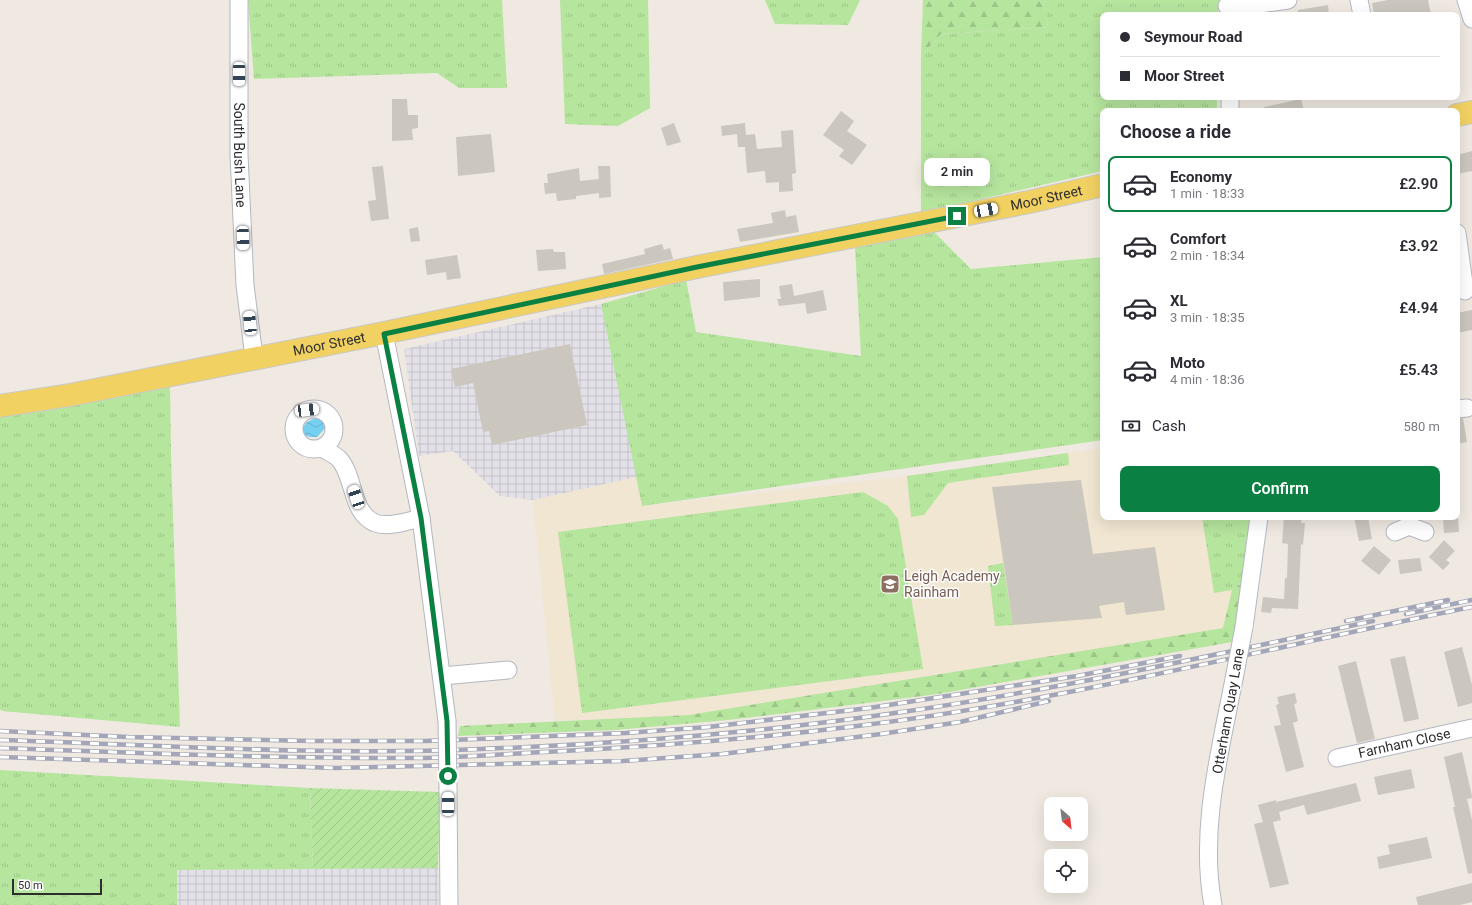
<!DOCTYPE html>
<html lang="en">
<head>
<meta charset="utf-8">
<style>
  :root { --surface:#fff; --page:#f7f7f7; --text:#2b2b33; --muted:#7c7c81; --line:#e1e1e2; --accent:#0b8043 }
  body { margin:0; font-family:Roboto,sans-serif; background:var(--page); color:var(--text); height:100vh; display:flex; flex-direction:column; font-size:15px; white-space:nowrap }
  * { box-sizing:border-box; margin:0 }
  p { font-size:13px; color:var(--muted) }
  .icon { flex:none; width:22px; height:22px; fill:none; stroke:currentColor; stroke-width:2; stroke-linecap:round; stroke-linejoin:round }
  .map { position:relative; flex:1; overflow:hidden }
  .sheet { position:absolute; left:1100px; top:108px; width:360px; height:412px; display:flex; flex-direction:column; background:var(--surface); border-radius:8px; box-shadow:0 4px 16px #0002 }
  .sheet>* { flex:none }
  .guide { position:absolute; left:1100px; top:12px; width:360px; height:88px; border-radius:8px; box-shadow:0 4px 16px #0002; display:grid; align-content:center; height:88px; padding:0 20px; background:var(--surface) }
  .needle { width:26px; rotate:152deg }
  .buttons { position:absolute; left:1044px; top:797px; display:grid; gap:8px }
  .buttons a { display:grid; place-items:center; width:44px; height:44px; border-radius:8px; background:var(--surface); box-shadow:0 4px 16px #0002; font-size:20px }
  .scale { position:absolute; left:12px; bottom:10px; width:90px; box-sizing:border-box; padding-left:4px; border:2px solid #2e2e2e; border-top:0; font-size:11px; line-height:14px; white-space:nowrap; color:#2e2e2e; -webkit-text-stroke:3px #fff; paint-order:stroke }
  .end { position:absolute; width:18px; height:18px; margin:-9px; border:5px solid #0b8043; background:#fff; box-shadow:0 0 0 2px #fff }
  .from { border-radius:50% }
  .bubble { position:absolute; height:28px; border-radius:8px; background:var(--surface); box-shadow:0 4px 16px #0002; font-size:13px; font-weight:600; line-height:28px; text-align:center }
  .car { position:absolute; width:12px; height:24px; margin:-12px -6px; border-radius:5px; box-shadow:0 0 3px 1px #0007; background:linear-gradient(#fff 24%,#345 0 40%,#fff 0 76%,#345 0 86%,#fff 0) }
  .guide b { display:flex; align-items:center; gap:14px; height:38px; font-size:15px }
  .guide b+b { border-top:1px solid var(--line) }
  .guide i { width:10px; height:10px; background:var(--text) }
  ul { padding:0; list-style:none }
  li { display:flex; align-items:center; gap:12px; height:56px; margin:0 8px 6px; padding:0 12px; border:2px solid transparent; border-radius:8px }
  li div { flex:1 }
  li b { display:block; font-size:15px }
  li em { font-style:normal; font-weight:600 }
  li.selected { border-color:var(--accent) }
  li>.icon { width:36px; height:36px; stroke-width:1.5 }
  h2 { padding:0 20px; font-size:18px; line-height:48px }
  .pay { display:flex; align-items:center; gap:10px; height:44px; padding:0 20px; font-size:15px }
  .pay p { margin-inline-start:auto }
  .cta { display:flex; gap:8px; margin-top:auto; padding:8px 20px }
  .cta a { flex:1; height:46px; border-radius:8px; background:var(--accent); color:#fff; font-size:16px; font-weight:600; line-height:46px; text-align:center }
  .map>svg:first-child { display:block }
  .industrial { fill:url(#industrial-grid) }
  .education { fill:#f0e6d1 }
  .grass { fill:url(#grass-tufts) }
  .forest { fill:url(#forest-firs) }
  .garden { fill:url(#garden-furrows) }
  .water { fill:url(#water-waves) }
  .building { fill:#cbc7bf }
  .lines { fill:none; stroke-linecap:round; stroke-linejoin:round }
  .minor-casing { stroke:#b4b7c1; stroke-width:19 }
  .major-casing { stroke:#c9c9c9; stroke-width:24 }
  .minor { stroke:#fff; stroke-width:17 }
  .major { stroke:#f2d163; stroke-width:22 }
  .rail-casing { stroke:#a3a6b8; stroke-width:4.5 }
  .rail { stroke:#fff; stroke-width:3; stroke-dasharray:9; stroke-linecap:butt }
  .minor-bridge-casing { stroke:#b4b7c1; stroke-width:19; stroke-linecap:butt }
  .minor-bridge { stroke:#fff; stroke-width:17 }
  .route { stroke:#0b8043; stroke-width:5 }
  .labels { text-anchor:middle; stroke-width:3; stroke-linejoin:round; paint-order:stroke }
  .street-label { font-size:14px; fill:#2e2e2e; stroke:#fff }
  .education-label { font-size:14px; fill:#785e54; stroke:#fff; text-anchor:start }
</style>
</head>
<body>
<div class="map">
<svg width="1472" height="905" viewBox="0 0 1472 905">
  <defs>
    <pattern id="industrial-grid" width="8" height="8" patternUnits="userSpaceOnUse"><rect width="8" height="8" fill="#e3e1e8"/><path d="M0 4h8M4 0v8" fill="none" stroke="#c3c1c7"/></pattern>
    <pattern id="grass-tufts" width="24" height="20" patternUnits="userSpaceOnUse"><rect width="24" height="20" fill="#b6e59e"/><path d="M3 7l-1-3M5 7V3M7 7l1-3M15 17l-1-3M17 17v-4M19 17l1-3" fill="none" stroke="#9dc588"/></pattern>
    <pattern id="forest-firs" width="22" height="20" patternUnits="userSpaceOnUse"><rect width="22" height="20" fill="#b6e59e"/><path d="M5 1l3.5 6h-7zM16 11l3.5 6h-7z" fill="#9dc588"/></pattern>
    <pattern id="garden-furrows" width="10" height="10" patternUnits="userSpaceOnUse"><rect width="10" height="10" fill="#b6e59e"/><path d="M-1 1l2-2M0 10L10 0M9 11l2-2" fill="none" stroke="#9dc588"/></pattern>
    <pattern id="water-waves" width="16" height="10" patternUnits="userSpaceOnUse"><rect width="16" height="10" fill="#75cff0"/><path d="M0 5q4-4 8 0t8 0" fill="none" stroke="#66b2ce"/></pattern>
  </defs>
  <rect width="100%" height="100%" fill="#efe9e1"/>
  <path class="industrial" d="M601,304L637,477L533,500L500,496L453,451L419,456L404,349Z
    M438,868L439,905H177V870Z"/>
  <path class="education" d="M1103,448V517H1252L1232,590L1223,628L689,715L555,721L533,500L637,477L642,506L907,476Z"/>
  <path class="grass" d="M248,0H502L507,88H459L437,73L254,79Z
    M560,0H648L650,108L618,126L565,124Z
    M765,0H860L848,25L775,24Z
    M1044,0H1219L1218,15H1103V97H1217V111H1103V171L921,213V56L941,34L1048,27Z
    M934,232L971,269L1103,257V440L642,506L601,304L686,280L696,332L861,356L855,247Z
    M170,386L171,455L180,727L2,711L0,709V415Z
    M1068,453L1069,465L948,483L924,515L911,517L907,476Z
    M863,492L888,506L898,519L923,669L582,713L558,532Z
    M1202,517H1252L1246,579L1232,590L1214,593Z
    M1003,563L1013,625L995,626L988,566Z
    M0,770L310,788L313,869L177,870V905H0Z"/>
  <path class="forest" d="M923,0H1044L1048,27L941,34L921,56Z
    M1246,579L1238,641L938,694L827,708L728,720L615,730L458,736L460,726L689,715L1223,628L1232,590Z"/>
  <path class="garden" d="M310,788L440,792L438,868L313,869Z"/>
  <path class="water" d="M320,416L326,419L327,426L317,437C311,437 303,437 300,431L307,422Z"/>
  <path class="building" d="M1388,0H1428L1431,15H1374L1372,3Z
    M1328,5L1329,15H1298V10Z
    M392,99H407L408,115H418V128L412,129L413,140L392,141Z
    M1301,99L1304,111H1265L1264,107Z
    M841,111L854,121L847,131L867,145L852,165L839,156L844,150L823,135Z
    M674,123L681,142L667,146L661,128Z
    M745,123L746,135L755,134L757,149L782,147L781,131L793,130L796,173L792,174L793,191L779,192V182L766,183L765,171L747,173L745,147H738L737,134L722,136L721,126Z
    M491,134L495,172L458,176L456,137Z
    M1472,151V171L1457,174V155Z
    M383,166L389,219L371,221L368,201L376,200L372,167Z
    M598,166H610L611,197L599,198V193L576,196V199L557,201L556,193L545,194L544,183H548L547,174L579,168L580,181L599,179Z
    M785,210L786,217L796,215L799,232L740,242L737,229L773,223L771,213Z
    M418,227L420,241L411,242L409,229Z
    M662,244L664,250L670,248L673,259L604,274L602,264L645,254L644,249Z
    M553,249L554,252H565L566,269L538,271L536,250Z
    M457,255L461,278L447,280L446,272L427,275L425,260Z
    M760,279V297L724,301L723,282Z
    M792,284L794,296L823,290L827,310L807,314L805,303L779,306L777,299H781L779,286Z
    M1472,310V330L1457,333V313Z
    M570,344L587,425L492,445L489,431L483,432L473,383L455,387L451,369Z
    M1463,418L1467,442L1457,444V419Z
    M1081,480L1093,554L1155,547L1165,610L1126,615L1124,602L1099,606L1102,618L1013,625L992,487Z
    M1284,517H1302L1301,523H1305L1303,545L1301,544L1298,609L1272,608L1271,613L1261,612L1263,597L1284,599L1285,578H1287L1288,544L1282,543Z
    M1354,517H1368L1372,539L1359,541Z
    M1443,517H1458L1459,532L1444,533Z
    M1444,540L1455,551L1446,560L1450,563L1443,570L1429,557Z
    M1374,546L1391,560L1379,575L1361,561Z
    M1420,558L1422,571L1400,574L1398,560Z
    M1462,647L1472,685V703L1458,707L1444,652Z
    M1405,656L1419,719L1404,722L1390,659Z
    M1356,661L1375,739L1357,743L1338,666Z
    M1295,693L1297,703L1294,704L1298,721L1293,723L1304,767L1286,772L1274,726L1281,725L1276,705L1279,704L1277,697Z
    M1462,752L1472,796V798L1467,799L1472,820V873L1468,874L1453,807H1455L1444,757Z
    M1411,769L1415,788L1378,795L1374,777Z
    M1356,783L1361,801L1307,815L1304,805L1279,812L1281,820L1273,822L1289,884L1270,888L1254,824L1263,822L1258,805L1276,800V802Z
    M1427,837L1432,858L1379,869L1377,857L1390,854L1388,845Z
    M1472,883V902L1460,905H1418L1416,897Z"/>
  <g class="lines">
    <g class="minor-casing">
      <g id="minor">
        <path id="s1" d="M239,0V155L245,285L254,357"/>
        <path d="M1359,0L1362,15"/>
        <path d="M1466,0L1472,19"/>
        <path d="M1227,6H1246L1288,0"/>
        <path d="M1230,97V111"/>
        <path d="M1457,233L1465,291"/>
        <path d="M384,333L421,518L447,721"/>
        <path d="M1457,409L1467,408"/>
        <circle cx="314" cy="429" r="20"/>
        <path d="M322,448C328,452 336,455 340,460C355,478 351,513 375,523C388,528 408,521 421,518"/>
        <path d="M1395,532L1409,526L1425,532"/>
        <path d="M1244,627L1259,517"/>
        <path d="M442,676L508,670"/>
        <path id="s2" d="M1337,758L1472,728"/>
        <path d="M448,789L449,905"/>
        <path d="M1213,905C1199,830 1220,752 1234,679"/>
      </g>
    </g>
    <g class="major-casing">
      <g id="major">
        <path d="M1457,115L1472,112"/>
        <path id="s3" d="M0,406L70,395L384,333L697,267L1029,202L1103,185"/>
      </g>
    </g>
    <use href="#minor" class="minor"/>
    <use href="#major" class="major"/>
    <g class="rail-casing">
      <path id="rail" d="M1406,614L1472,600
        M1346,621L1448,600
        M0,731L128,737L311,741H426L626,733L708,727L869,708L1077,676L1180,656
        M0,740C160,745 320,756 480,749C623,744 767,732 909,711C1065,688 1219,654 1373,621
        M0,748C142,753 283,759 425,758C465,757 505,754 545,752C649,747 753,739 857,726C1065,701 1267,648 1472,607
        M0,757L336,768L623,761L722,754L881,734L960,722L1049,701"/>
    </g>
    <use href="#rail" class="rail"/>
    <g class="minor-bridge-casing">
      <path id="minor-bridge" d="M1234,679L1244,627
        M447,721L448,789"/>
    </g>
    <use href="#minor-bridge" class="minor-bridge"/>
  </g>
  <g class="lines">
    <path class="route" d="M448,776L447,721L421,518L384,334L697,267L957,216"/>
  </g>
  <defs>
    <g id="school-square" transform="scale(1)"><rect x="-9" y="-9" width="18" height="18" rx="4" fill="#8d6e63" stroke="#fff"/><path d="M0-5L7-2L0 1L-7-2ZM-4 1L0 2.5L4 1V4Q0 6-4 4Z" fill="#fff"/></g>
  </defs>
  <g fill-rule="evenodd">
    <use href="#school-square" x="890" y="584"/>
  </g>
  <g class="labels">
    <g class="street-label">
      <text dy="5" stroke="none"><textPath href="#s1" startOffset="155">South Bush Lane</textPath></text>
      <text dy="5" stroke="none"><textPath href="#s3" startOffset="1067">Moor Street</textPath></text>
      <text dy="5" stroke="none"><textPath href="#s3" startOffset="335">Moor Street</textPath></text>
      <text transform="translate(1228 711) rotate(-80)" y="5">Otterham Quay Lane</text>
      <text dy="5" stroke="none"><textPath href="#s2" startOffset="69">Farnham Close</textPath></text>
    </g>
    <g class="education-label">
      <text x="904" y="581">Leigh Academy<tspan x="904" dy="16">Rainham</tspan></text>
    </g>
  </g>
</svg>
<div class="buttons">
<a><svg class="needle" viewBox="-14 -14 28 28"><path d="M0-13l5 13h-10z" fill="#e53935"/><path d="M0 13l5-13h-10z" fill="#7c7c81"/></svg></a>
<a><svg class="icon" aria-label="locate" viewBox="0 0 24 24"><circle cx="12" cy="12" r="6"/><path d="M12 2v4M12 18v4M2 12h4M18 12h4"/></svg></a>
</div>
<div class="scale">50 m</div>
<i class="end from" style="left:448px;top:776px"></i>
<i class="end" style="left:957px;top:216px"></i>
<div class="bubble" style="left:924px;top:158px;width:66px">2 min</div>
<i class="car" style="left:239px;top:74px;rotate:180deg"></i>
<i class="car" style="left:986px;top:210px;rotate:79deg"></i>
<i class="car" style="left:243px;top:238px;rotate:178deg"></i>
<i class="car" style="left:250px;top:323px;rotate:354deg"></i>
<i class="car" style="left:307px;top:410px;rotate:83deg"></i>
<i class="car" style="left:356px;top:497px;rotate:342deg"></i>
<i class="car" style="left:448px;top:804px;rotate:0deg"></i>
<div class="guide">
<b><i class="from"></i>Seymour Road</b>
<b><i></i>Moor Street</b>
</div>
<section class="sheet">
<h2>Choose a ride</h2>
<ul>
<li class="selected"><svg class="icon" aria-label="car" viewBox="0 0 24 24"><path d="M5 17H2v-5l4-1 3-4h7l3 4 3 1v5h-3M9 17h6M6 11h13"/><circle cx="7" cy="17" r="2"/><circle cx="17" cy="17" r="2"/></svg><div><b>Economy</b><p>1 min · 18:33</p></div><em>£2.90</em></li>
<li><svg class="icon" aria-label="car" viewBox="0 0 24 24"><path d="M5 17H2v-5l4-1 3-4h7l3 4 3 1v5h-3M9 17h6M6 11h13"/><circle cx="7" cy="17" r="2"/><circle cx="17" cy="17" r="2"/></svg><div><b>Comfort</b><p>2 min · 18:34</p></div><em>£3.92</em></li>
<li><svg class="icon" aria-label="car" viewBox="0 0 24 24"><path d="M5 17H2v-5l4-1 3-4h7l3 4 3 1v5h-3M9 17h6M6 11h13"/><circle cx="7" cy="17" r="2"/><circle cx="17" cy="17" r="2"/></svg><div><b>XL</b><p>3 min · 18:35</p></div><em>£4.94</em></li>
<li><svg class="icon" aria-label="car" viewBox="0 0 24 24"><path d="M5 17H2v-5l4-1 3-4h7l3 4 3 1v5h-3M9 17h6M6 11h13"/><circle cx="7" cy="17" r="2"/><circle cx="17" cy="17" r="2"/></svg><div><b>Moto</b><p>4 min · 18:36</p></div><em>£5.43</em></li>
</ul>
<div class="pay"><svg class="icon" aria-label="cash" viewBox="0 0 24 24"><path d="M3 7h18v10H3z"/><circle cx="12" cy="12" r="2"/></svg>Cash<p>580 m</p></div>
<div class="cta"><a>Confirm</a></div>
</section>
</div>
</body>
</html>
